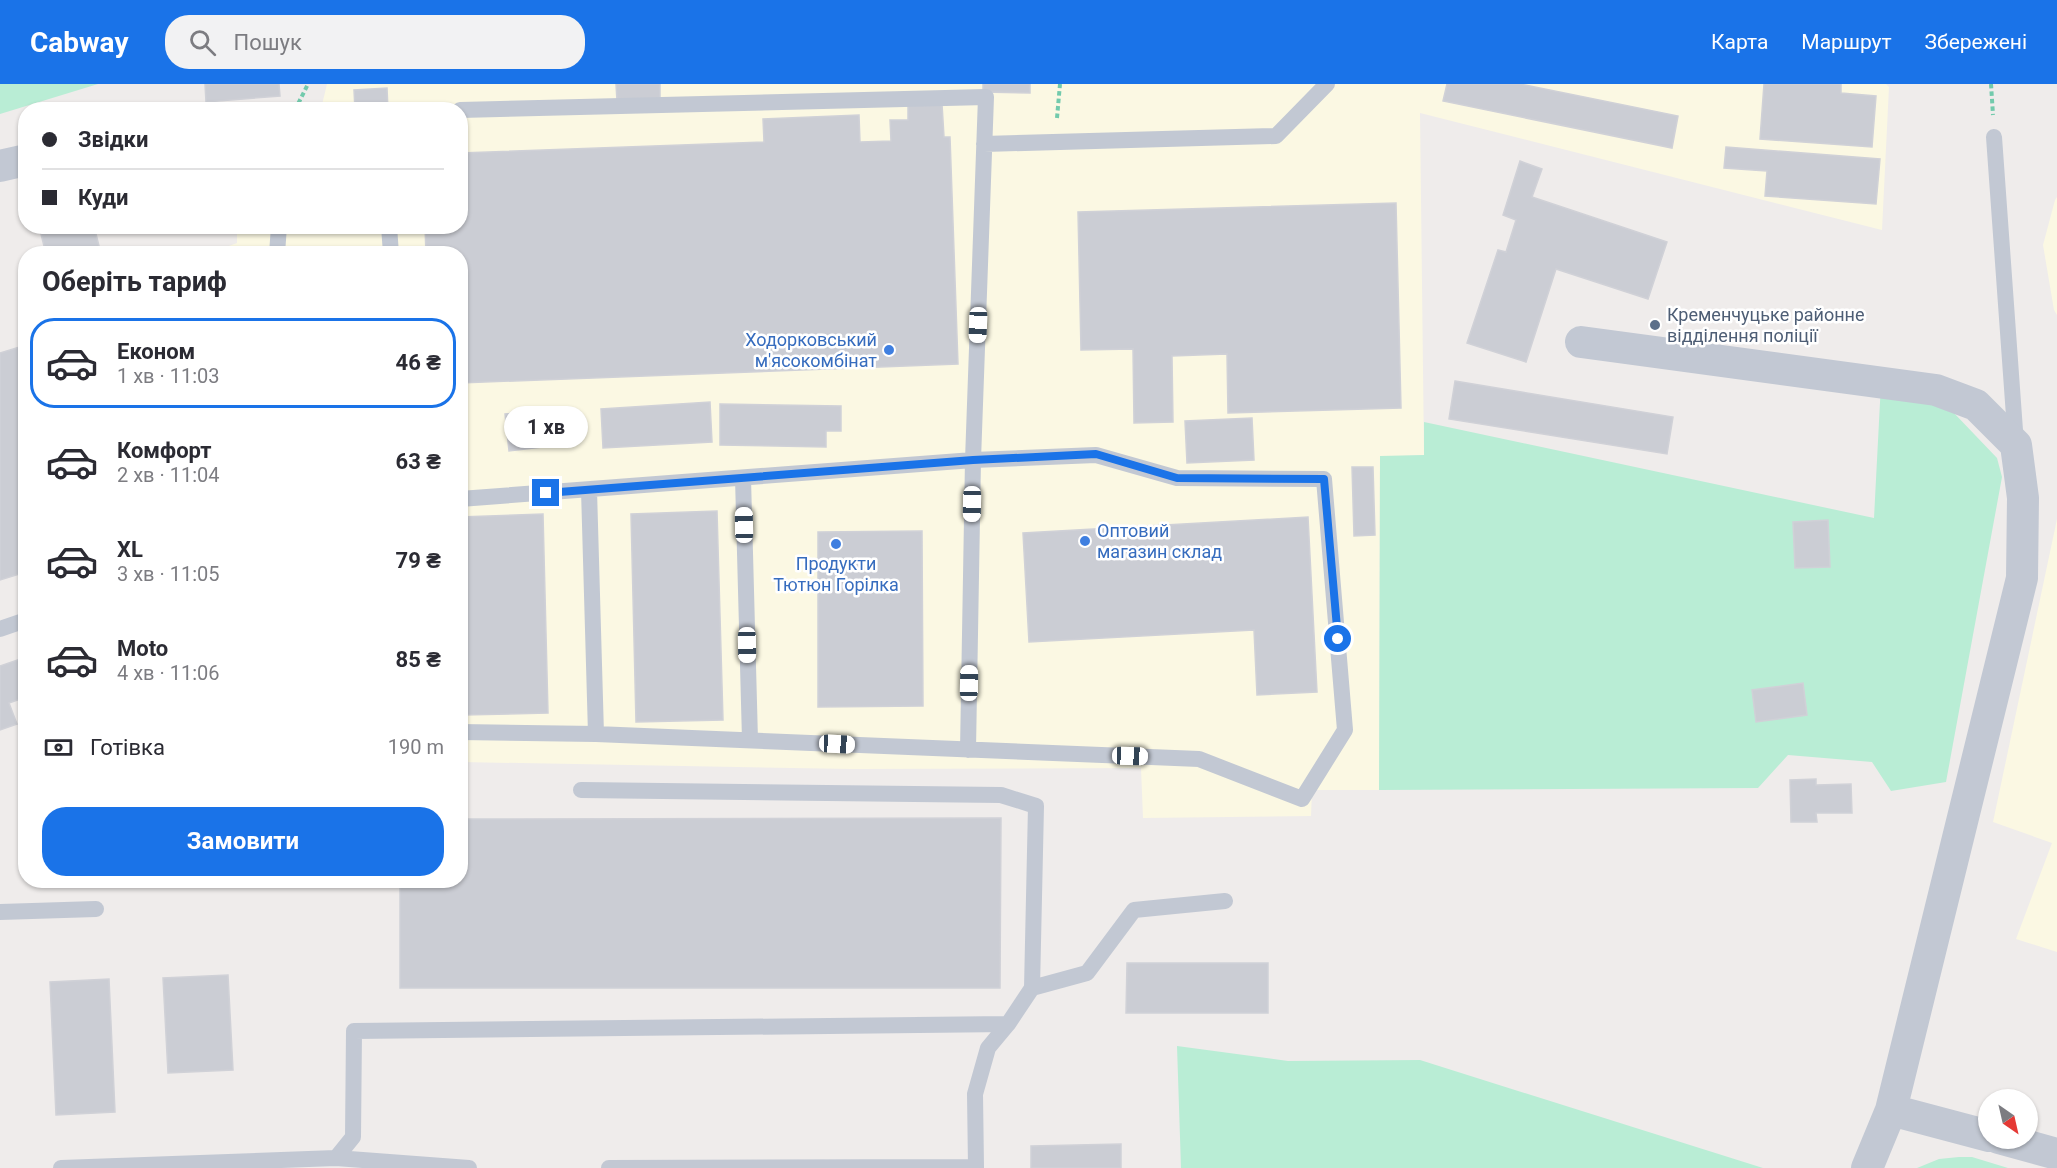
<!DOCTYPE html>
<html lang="uk">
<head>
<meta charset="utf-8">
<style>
  :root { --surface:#fff; --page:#f2f2f3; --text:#2b2b33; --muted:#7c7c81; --line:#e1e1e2; --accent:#1a73e8 }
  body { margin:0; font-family:Roboto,sans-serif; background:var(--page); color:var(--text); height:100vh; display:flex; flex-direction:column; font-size:22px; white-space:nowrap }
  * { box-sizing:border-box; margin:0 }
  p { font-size:20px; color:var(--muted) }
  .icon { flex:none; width:33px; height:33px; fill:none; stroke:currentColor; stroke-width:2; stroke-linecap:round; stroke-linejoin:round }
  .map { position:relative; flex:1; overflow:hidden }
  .side { position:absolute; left:18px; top:162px; width:450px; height:642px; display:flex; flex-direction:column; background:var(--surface); border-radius:24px; box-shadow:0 2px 4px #0004 }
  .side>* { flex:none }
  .top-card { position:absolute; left:18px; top:18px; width:450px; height:132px; border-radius:24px; box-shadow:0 2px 4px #0004; display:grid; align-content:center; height:132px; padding:0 24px; background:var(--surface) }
  .needle { width:39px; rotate:146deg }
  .buttons { position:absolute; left:1978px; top:1005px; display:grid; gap:12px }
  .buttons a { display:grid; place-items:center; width:60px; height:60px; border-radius:50%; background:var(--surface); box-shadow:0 2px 4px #0004; font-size:30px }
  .end { position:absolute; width:27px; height:27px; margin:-14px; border:8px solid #1a73e8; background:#fff; box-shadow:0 0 0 3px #fff }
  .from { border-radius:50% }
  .bubble { position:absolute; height:42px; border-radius:21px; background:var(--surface); box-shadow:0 2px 4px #0004; font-size:20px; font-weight:700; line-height:42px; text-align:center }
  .car { position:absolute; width:18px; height:36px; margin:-18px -9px; border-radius:8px; box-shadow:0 0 4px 2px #0007; background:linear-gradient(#fff 24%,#345 0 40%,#fff 0 76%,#345 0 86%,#fff 0) }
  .top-card b { display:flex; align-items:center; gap:21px; height:57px; font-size:22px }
  .top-card b+b { border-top:2px solid var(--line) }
  .top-card i { width:15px; height:15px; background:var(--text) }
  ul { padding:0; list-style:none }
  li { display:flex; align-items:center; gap:18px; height:90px; margin:0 12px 9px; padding:0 12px; border:3px solid transparent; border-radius:24px }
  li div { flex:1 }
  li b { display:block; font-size:22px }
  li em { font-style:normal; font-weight:700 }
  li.active { border-color:var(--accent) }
  li>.icon { width:54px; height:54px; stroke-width:1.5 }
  h2 { padding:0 24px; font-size:27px; line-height:72px }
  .pay { display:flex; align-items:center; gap:15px; height:66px; padding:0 24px; font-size:22px }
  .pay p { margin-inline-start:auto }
  .primary-button { display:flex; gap:12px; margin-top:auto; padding:12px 24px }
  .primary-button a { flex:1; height:69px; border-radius:24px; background:var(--accent); color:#fff; font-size:24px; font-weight:700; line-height:69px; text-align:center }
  header { display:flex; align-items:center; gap:36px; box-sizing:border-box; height:84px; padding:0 30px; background:var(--accent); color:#fff }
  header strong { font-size:28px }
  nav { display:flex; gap:33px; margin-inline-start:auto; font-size:21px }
  .search { width:420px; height:54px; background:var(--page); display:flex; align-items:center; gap:15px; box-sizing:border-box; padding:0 21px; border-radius:24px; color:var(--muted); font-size:22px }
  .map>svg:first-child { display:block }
  .commercial { fill:#fbf8e3 }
  .green { fill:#b9edd5 }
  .building { fill:#cbcdd4; stroke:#d0d1d7; stroke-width:1.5 }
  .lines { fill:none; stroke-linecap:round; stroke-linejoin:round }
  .path { stroke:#72caac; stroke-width:4; stroke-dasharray:4.5 3; stroke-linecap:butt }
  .service { stroke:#c2c8d3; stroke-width:16 }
  .minor { stroke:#c2c8d3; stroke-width:32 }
  .route { stroke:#1a73e8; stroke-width:8 }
  .service-dot { fill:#5c6f8a; stroke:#fff; stroke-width:2 }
  .shop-dot { fill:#3f7fe0; stroke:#fff; stroke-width:2 }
  .labels { text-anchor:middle; stroke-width:5; stroke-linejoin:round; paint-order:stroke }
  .service-label { font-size:18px; fill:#4e5e75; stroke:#fff; text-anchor:start }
  .shop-label { font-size:18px; fill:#366cbe; stroke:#fff; text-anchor:end }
</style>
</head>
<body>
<header>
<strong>Cabway</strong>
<div class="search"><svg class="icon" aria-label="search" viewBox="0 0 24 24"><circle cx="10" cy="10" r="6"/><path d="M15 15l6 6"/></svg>Пошук</div>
<nav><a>Карта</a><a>Маршрут</a><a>Збережені</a></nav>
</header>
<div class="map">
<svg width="2057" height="1084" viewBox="0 0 2057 1084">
  <rect width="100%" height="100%" fill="#efeceb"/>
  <path class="commercial" d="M327,0H1886L1889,3L1882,146L1420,29L1424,371L1380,373L1379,706H1312L1311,732L1143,734L1141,684L852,685L461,678L460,170H207L237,159V143L460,142V26L321,25Z
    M2057,113V231L2054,226L2043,161L2055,116Z
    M2057,435V868L2016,855L2052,759L1993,738Z"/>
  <path class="green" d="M0,0H98L0,30Z
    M1881,299L1953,328L1997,374L2002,393L1946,698L1891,707L1872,678L1788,671L1758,704L1379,706L1380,372L1424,371V338L1874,434Z
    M1177,962L1288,977L1420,976L1763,1084H1181Z
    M1959,1073H1972L2008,1084H1917L1939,1075Z"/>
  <path class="building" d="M205,0H279L280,12L206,18Z
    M616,0H660V14L617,17Z
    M983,0H1030V9L983,8Z
    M1447,0H1520L1678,32L1672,64L1443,17Z
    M1764,0H1841V9L1876,12L1872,63L1760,55Z
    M387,4L388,26H355L354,6Z
    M942,20L944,53H950L958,280L460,299V170H426L425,142H460V69L764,58L763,35L859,31L860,58L891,57L890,36H908V22Z
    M1726,63L1880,75L1876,120L1765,112L1767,87L1724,84Z
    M1520,77L1542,85L1532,113L1667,158L1648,215L1556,185L1526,278L1467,259L1498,166L1506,168L1516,136L1503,131Z
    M1396,119L1401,324L1228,329L1227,270L1172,272L1173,338L1134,339L1133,265L1081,266L1078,128Z
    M39,142H94L101,170H46Z
    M26,261V488L0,496V269Z
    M1455,297L1673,333L1667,370L1449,335Z
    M710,318L712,358L603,364L601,325Z
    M720,320L841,322V347H826V363L720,361Z
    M555,324L559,361L509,367L505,330Z
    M1252,334L1254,376L1187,379L1185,337Z
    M1352,383H1373L1375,451L1354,452Z
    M717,427L723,636L636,638L631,430Z
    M543,430L548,629L463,631L460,433Z
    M1308,433L1317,608L1257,611L1254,546L1029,558L1023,449Z
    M1828,436L1830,483L1795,484L1793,438Z
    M922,447L923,622L818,623V448Z
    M26,573V613L9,619L17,640L0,646V582Z
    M1803,599L1807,631L1756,638L1752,606Z
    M1816,695V701L1851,700L1852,729H1816L1817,738H1791L1790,696Z
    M1001,734L1000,904H400V796H460V735Z
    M1127,879H1268V929H1126Z
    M228,891L233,986L168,989L163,894Z
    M109,895L115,1028L56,1031L50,898Z
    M1121,1060V1084H1031V1062Z"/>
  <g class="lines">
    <path class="path" d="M1991,0L1993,31
      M295,26L308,0
      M1057,34L1060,0"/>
    <path class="service" d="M460,26L986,13L973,376L968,666
      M1994,53L2016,360
      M984,60L1276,52L1327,0
      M389,142L391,170
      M277,170L279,142
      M743,394L750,656
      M460,415L973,376L1096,371L1177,394L1324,395L1345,646L1302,715L1199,675L596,650L589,406
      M0,545L26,536
      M460,648L596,650
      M0,828L96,825
      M1032,904L1087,889L1134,826L1225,817
      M336,1074L469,1084
      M61,1084L336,1074L353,1053L354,947L1008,940L1032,904L1036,722L1001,711L581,706
      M609,1084L976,1083L975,1010L988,964L1008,940"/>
    <path class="minor" d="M0,82L26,76
      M1581,258L1936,306L1976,321L2016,361L2023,414L2022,494L1891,1026L1867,1084
      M1891,1026L1989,1052
      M1999,1054L2057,1070"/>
  </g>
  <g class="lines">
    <path class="route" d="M546,409L973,376L1096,370L1177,394L1324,395L1338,555"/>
  </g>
  <circle class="service-dot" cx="1655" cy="241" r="6"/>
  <g class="shop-dot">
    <circle cx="889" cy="266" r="6"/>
    <circle cx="1085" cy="457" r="6"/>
    <circle cx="836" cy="460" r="6"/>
  </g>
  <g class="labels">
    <g class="service-label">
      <text x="1667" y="237">Кременчуцьке районне<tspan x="1667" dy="21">відділення поліції</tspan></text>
    </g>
    <g class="shop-label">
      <text x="877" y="262">Ходорковський<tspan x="877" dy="21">м'ясокомбінат</tspan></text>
      <text x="1097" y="453" text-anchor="start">Оптовий<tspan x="1097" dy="21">магазин склад</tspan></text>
      <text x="836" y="486" text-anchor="middle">Продукти<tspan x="836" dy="21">Тютюн Горілка</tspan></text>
    </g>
  </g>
</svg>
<div class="buttons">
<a><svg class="needle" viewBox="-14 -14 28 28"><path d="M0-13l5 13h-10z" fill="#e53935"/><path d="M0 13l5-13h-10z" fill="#7c7c81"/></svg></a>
</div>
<i class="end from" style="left:1338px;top:555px"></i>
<i class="end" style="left:546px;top:409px"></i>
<div class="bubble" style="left:504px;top:322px;width:84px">1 хв</div>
<i class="car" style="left:978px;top:241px;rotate:182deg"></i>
<i class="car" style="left:972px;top:420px;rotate:181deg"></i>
<i class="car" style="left:744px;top:441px;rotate:359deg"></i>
<i class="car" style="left:747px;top:561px;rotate:179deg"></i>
<i class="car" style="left:969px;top:599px;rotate:1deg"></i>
<i class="car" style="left:837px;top:660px;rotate:93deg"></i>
<i class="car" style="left:1130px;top:672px;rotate:92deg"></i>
<div class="top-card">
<b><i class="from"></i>Звідки</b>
<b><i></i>Куди</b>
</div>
<section class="side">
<h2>Оберіть тариф</h2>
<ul>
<li class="active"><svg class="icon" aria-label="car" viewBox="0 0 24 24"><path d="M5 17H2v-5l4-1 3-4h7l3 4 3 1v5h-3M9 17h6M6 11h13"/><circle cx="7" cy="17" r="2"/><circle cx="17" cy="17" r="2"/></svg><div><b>Економ</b><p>1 хв · 11:03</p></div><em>46 ₴</em></li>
<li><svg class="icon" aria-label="car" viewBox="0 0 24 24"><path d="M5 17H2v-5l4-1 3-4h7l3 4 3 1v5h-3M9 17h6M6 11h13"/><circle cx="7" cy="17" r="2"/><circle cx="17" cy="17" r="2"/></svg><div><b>Комфорт</b><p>2 хв · 11:04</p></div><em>63 ₴</em></li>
<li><svg class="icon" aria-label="car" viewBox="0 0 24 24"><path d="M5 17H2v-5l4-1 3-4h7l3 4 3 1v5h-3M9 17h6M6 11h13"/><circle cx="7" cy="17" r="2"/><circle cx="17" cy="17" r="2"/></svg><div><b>XL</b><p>3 хв · 11:05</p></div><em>79 ₴</em></li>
<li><svg class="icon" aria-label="car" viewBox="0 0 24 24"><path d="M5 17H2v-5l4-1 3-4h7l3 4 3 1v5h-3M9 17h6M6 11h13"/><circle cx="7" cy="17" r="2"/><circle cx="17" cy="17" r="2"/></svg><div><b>Moto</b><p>4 хв · 11:06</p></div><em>85 ₴</em></li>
</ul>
<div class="pay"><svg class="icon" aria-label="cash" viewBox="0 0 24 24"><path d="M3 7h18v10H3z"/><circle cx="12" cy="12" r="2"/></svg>Готівка<p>190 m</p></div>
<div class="primary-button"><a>Замовити</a></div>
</section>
</div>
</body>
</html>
